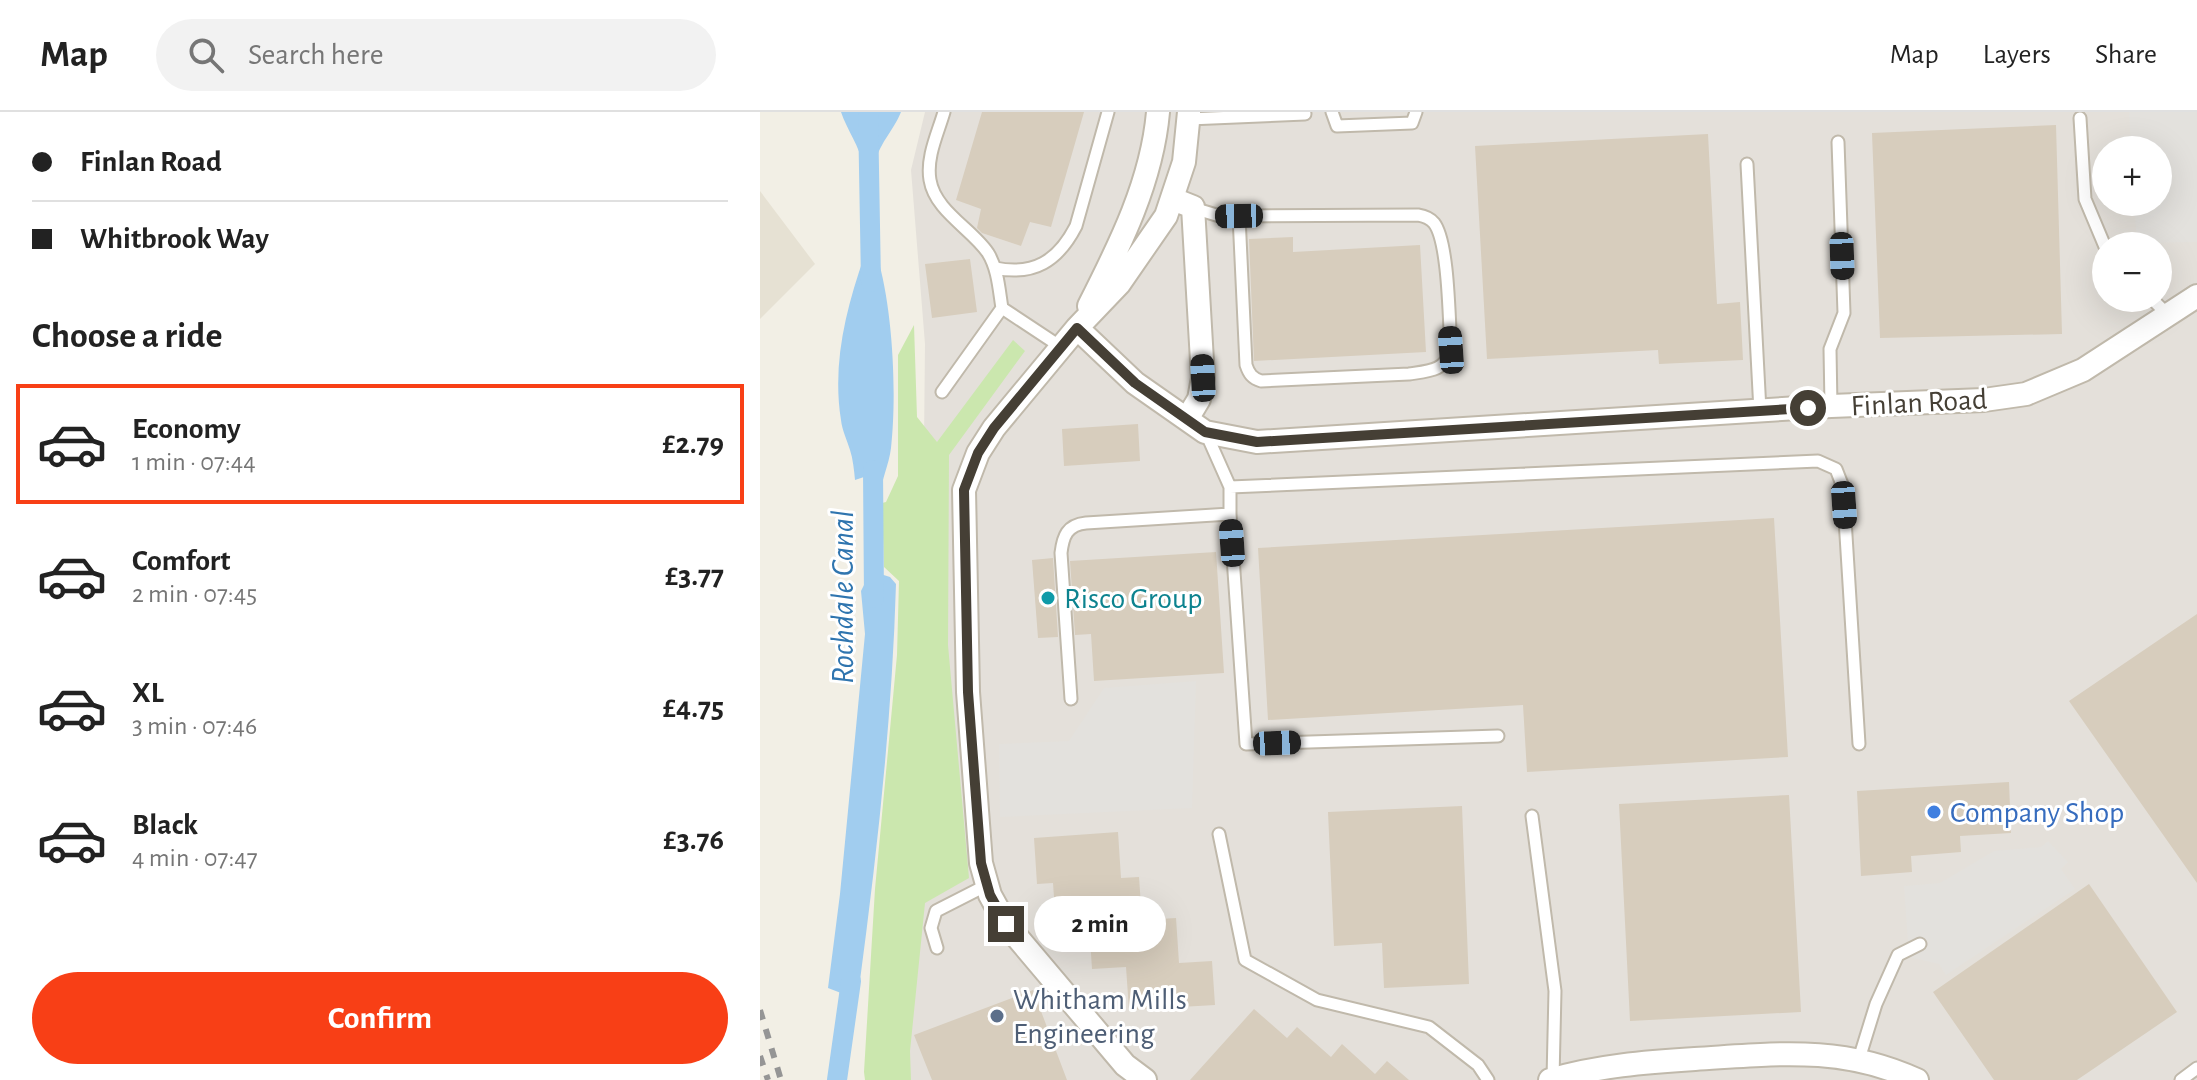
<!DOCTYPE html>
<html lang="en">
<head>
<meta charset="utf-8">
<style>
  :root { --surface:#fff; --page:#f2f2f2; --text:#222; --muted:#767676; --line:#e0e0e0; --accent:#f83f16 }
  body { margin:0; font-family:"Alegreya Sans",sans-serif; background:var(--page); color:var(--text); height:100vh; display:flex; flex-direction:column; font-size:30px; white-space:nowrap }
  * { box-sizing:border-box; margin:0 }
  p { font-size:26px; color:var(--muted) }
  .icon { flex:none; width:44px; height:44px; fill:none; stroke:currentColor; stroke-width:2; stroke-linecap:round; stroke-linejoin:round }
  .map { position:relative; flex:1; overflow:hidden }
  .details { display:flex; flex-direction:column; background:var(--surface); width:760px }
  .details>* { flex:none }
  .top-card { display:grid; align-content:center; height:176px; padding:0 32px; background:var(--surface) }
  .tools { position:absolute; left:1332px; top:24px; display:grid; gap:16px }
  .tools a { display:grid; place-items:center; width:80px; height:80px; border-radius:50%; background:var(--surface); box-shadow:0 8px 32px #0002; font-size:40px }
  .end { position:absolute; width:36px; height:36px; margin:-18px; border:10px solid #453f35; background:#fff; box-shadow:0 0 0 4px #fff }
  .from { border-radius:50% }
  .bubble { position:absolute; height:56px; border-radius:28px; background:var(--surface); box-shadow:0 8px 32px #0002; font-size:26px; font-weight:700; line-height:56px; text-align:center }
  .car { position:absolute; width:24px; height:48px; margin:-24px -12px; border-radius:10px; box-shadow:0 0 6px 2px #0007; background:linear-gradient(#222 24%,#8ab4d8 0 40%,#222 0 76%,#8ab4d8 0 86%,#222 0) }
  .top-card b { display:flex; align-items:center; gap:28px; height:76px; font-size:30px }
  .top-card b+b { border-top:2px solid var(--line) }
  .top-card i { width:20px; height:20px; background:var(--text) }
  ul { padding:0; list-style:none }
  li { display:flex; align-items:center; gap:24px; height:120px; margin:0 16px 12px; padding:0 16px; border:4px solid transparent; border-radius:0px }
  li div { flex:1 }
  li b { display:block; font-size:30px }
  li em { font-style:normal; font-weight:700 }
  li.on { border-color:var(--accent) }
  li>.icon { width:72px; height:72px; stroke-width:1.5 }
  h2 { padding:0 32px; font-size:36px; line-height:96px }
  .action { display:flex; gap:16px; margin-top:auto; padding:16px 32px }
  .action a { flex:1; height:92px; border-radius:48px; background:var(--accent); color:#fff; font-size:32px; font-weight:700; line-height:92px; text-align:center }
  header { display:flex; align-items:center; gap:48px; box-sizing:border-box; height:112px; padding:0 40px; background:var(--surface); border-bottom:2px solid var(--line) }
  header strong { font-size:38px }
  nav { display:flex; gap:44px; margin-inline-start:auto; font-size:28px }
  .search { width:560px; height:72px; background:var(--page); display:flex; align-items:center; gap:20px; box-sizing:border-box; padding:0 28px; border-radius:44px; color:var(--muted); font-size:30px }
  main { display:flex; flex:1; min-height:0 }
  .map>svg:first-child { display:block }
  .residential { fill:#e6e1d3 }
  .industrial { fill:#e4e0da; fill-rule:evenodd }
  .green { fill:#cbe7ae }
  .parking { fill:#e3e1dd }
  .water { fill:#a1cdef }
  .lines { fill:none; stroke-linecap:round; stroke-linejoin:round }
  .canal { stroke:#a1cdef; stroke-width:20 }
  .building { fill:#d7cdbd }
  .service-casing { stroke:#c0b9ab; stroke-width:15 }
  .minor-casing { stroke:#c0b9ab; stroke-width:26 }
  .service { stroke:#fff; stroke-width:11 }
  .minor { stroke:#fff; stroke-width:22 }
  .rail { stroke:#959595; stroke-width:6; stroke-dasharray:10 10; stroke-linecap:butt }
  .route { stroke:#453f35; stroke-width:10 }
  .culture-dot { fill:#0f9aa8; stroke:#fff; stroke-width:3 }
  .shop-dot { fill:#3f7fe0; stroke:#fff; stroke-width:3 }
  .service-dot { fill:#5c6f8a; stroke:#fff; stroke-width:3 }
  .labels { text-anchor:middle; stroke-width:6; stroke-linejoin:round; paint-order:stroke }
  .street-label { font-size:30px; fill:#453f35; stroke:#fff }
  .culture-label { font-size:30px; fill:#0d838f; stroke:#fff; text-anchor:start }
  .shop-label { font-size:30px; fill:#366cbe; stroke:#fff; text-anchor:start }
  .service-label { font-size:30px; fill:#4e5e75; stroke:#fff; text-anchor:start }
  .water-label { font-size:32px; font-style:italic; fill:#2f75af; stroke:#fff }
</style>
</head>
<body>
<header>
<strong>Map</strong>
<div class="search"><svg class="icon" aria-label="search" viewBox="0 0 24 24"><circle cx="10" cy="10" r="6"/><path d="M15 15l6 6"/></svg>Search here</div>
<nav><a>Map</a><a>Layers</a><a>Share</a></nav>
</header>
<main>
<section class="details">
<div class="top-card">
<b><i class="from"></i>Finlan Road</b>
<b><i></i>Whitbrook Way</b>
</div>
<h2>Choose a ride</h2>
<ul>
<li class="on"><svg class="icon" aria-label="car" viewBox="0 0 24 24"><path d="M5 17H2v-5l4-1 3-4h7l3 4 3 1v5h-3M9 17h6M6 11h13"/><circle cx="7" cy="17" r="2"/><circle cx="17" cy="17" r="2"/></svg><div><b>Economy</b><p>1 min · 07:44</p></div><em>£2.79</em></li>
<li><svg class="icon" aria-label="car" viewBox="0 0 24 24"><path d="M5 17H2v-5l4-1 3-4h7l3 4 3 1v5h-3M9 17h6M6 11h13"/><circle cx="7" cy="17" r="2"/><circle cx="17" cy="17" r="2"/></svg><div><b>Comfort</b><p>2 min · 07:45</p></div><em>£3.77</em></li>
<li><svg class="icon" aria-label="car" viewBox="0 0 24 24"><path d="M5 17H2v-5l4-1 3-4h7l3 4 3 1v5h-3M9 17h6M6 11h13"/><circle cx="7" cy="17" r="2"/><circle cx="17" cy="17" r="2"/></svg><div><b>XL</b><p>3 min · 07:46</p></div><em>£4.75</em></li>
<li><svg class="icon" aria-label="car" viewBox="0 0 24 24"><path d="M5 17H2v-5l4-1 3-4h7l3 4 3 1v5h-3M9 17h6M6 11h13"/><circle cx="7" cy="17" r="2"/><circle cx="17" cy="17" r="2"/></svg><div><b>Black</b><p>4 min · 07:47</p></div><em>£3.76</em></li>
</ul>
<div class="action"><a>Confirm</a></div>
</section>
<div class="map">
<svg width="1437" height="968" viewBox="0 0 1437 968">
  <rect width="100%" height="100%" fill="#f2efe5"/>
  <path class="residential" d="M0,79L55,152L0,207Z"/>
  <path class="industrial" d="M165,0H1437V968H128L160,728L165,232L151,58ZM1346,38H1398V90H1346ZM1346,134H1398V186H1346Z"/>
  <path class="green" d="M154,213L157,305L177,330L253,228L265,239L189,343L188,533L209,766L165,791L150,939L151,968H105L104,960L115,777L137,543L139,469L124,455L122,391L126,390L138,364V243Z"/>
  <path class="parking" d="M1369,0H1437V130L1377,131L1374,90H1398V38H1371Z
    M436,569L432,696L240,705L239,632L309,629L344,576Z
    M1288,729L1308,750L1301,757L1315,777L1186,863L1179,852L1149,845L1144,774L1180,771L1234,739L1281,735Z"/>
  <path class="water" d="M81,0H141C134,18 117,34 115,53H103C100,35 87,18 81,0Z
    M117,144C133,196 137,282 131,336C129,353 121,368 120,385H107V369L104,365L95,368C94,358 93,347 90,338C87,328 82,318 81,308C72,252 86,197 104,145Z
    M111,459L130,465L136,472C132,608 117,741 99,876L92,894H81V881L68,876L80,782L105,522L101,479Z"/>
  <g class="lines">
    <path class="canal" d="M108,0L111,170
      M113,358L114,486
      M77,968L91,869"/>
  </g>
  <path class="building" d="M222,0H324L291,115L270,110L261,134L222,121L217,116L221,97L196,88Z
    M1296,13L1302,222L1120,226L1112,21Z
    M948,22L957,192L980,190L983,248L899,252L898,238L727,247L715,34Z
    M533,125V140L660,133L666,240L494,249L489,127Z
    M210,147L217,200L172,206L165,152Z
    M378,312L380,349L304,354L302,317Z
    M1014,406L1028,645L767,660L763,593L508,608L498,436Z
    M456,440L464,561L334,569L331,522L315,523L310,449Z
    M293,446L298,525L278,526L272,448Z
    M1437,502V771L1309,589Z
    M1249,670L1251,721L1200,724L1201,740L1151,744L1152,760L1101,764L1097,679Z
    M1029,683L1041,900L870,909L859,692Z
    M702,694L709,872L624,876L622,831L574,834L568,700Z
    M358,720L361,766L379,765L382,808L416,806L419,851L452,849L455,893L369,898L366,855L332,857L329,811L296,813L293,771L277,772L274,726Z
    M1329,772L1417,900L1317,968H1234L1173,880Z
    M273,878L307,968H172L154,923Z
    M494,897L527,926L537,915L571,945L582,932L615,962L627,949L649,968H430Z"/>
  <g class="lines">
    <g class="service-casing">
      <path id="service" d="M184,0C178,21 166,45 170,68C175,99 212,117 228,141C238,157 239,178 242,196L301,235
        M572,0L577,14L652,11L656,0
        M1320,6L1325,87L1346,137
        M429,7L545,2
        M987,52L1000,299
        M433,96L463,105L479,104L658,103C664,104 670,106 674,111C689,130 689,211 691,238C685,259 669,259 649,262L501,269C492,266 489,262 486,253L479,104
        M235,156C274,164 298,149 316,114L348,0
        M1391,186L1407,202
        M182,280L242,196
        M1071,294L1070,237L1084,201L1078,30
        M446,321L470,375V402L486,632L738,624
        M470,375L1058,349L1076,357L1083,375L1099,632
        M311,587L301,441C303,424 307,413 326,411L470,402
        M772,704L795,879L793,967
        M459,722L485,848L557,888L669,915L718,953L728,968
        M177,836L171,816L176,799L227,773
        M1099,947L1116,892L1138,843L1160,832
        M1421,968L1437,956"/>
    </g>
    <g class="minor-casing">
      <path id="minor" d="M413,87L433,95L443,266L439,287L427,307
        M329,194C360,133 392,69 398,0
        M317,216L375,271L445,320L497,330L1071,294L1224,288L1266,282L1323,258L1437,184
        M385,968L365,953L246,812L230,783L221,751L208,580L204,378L218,341L234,316L317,216L359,172L406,104L424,50L429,0
        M790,968C836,954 887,950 935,947C1016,942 1081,933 1157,968"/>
    </g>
    <use href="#service" class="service"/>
    <use href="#minor" class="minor"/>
    <path class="rail" d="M0,898L21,968
      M0,944L8,968"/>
  </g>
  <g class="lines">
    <path class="route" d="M246,812L230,783L221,751L208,580L204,378L218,341L234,316L317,216L375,271L445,320L497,330L1048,296"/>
  </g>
  <circle class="culture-dot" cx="288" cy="486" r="8"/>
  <circle class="shop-dot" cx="1174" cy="700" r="8"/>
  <circle class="service-dot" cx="237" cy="904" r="8"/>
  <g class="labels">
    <g class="street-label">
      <text transform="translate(1159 290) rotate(-3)" y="10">Finlan Road</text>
    </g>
    <g class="culture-label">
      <text x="304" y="496">Risco Group</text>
    </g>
    <g class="shop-label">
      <text x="1190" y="710">Company Shop</text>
    </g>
    <g class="service-label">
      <text x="253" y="897">Whitham Mills<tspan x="253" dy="34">Engineering</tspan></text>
    </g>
    <g class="water-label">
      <text transform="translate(82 485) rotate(-90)" y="11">Rochdale Canal</text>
    </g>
  </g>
</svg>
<div class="tools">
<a>+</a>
<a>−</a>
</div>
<i class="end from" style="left:1048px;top:296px"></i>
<i class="end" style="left:246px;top:812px"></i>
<div class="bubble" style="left:274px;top:784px;width:132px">2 min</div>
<i class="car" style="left:479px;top:104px;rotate:269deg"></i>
<i class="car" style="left:1082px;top:144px;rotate:178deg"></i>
<i class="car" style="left:691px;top:238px;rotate:356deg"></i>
<i class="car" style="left:443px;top:266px;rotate:357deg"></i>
<i class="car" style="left:1084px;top:393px;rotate:176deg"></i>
<i class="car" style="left:472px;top:431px;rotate:356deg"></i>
<i class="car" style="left:517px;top:631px;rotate:88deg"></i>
</div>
</main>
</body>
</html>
